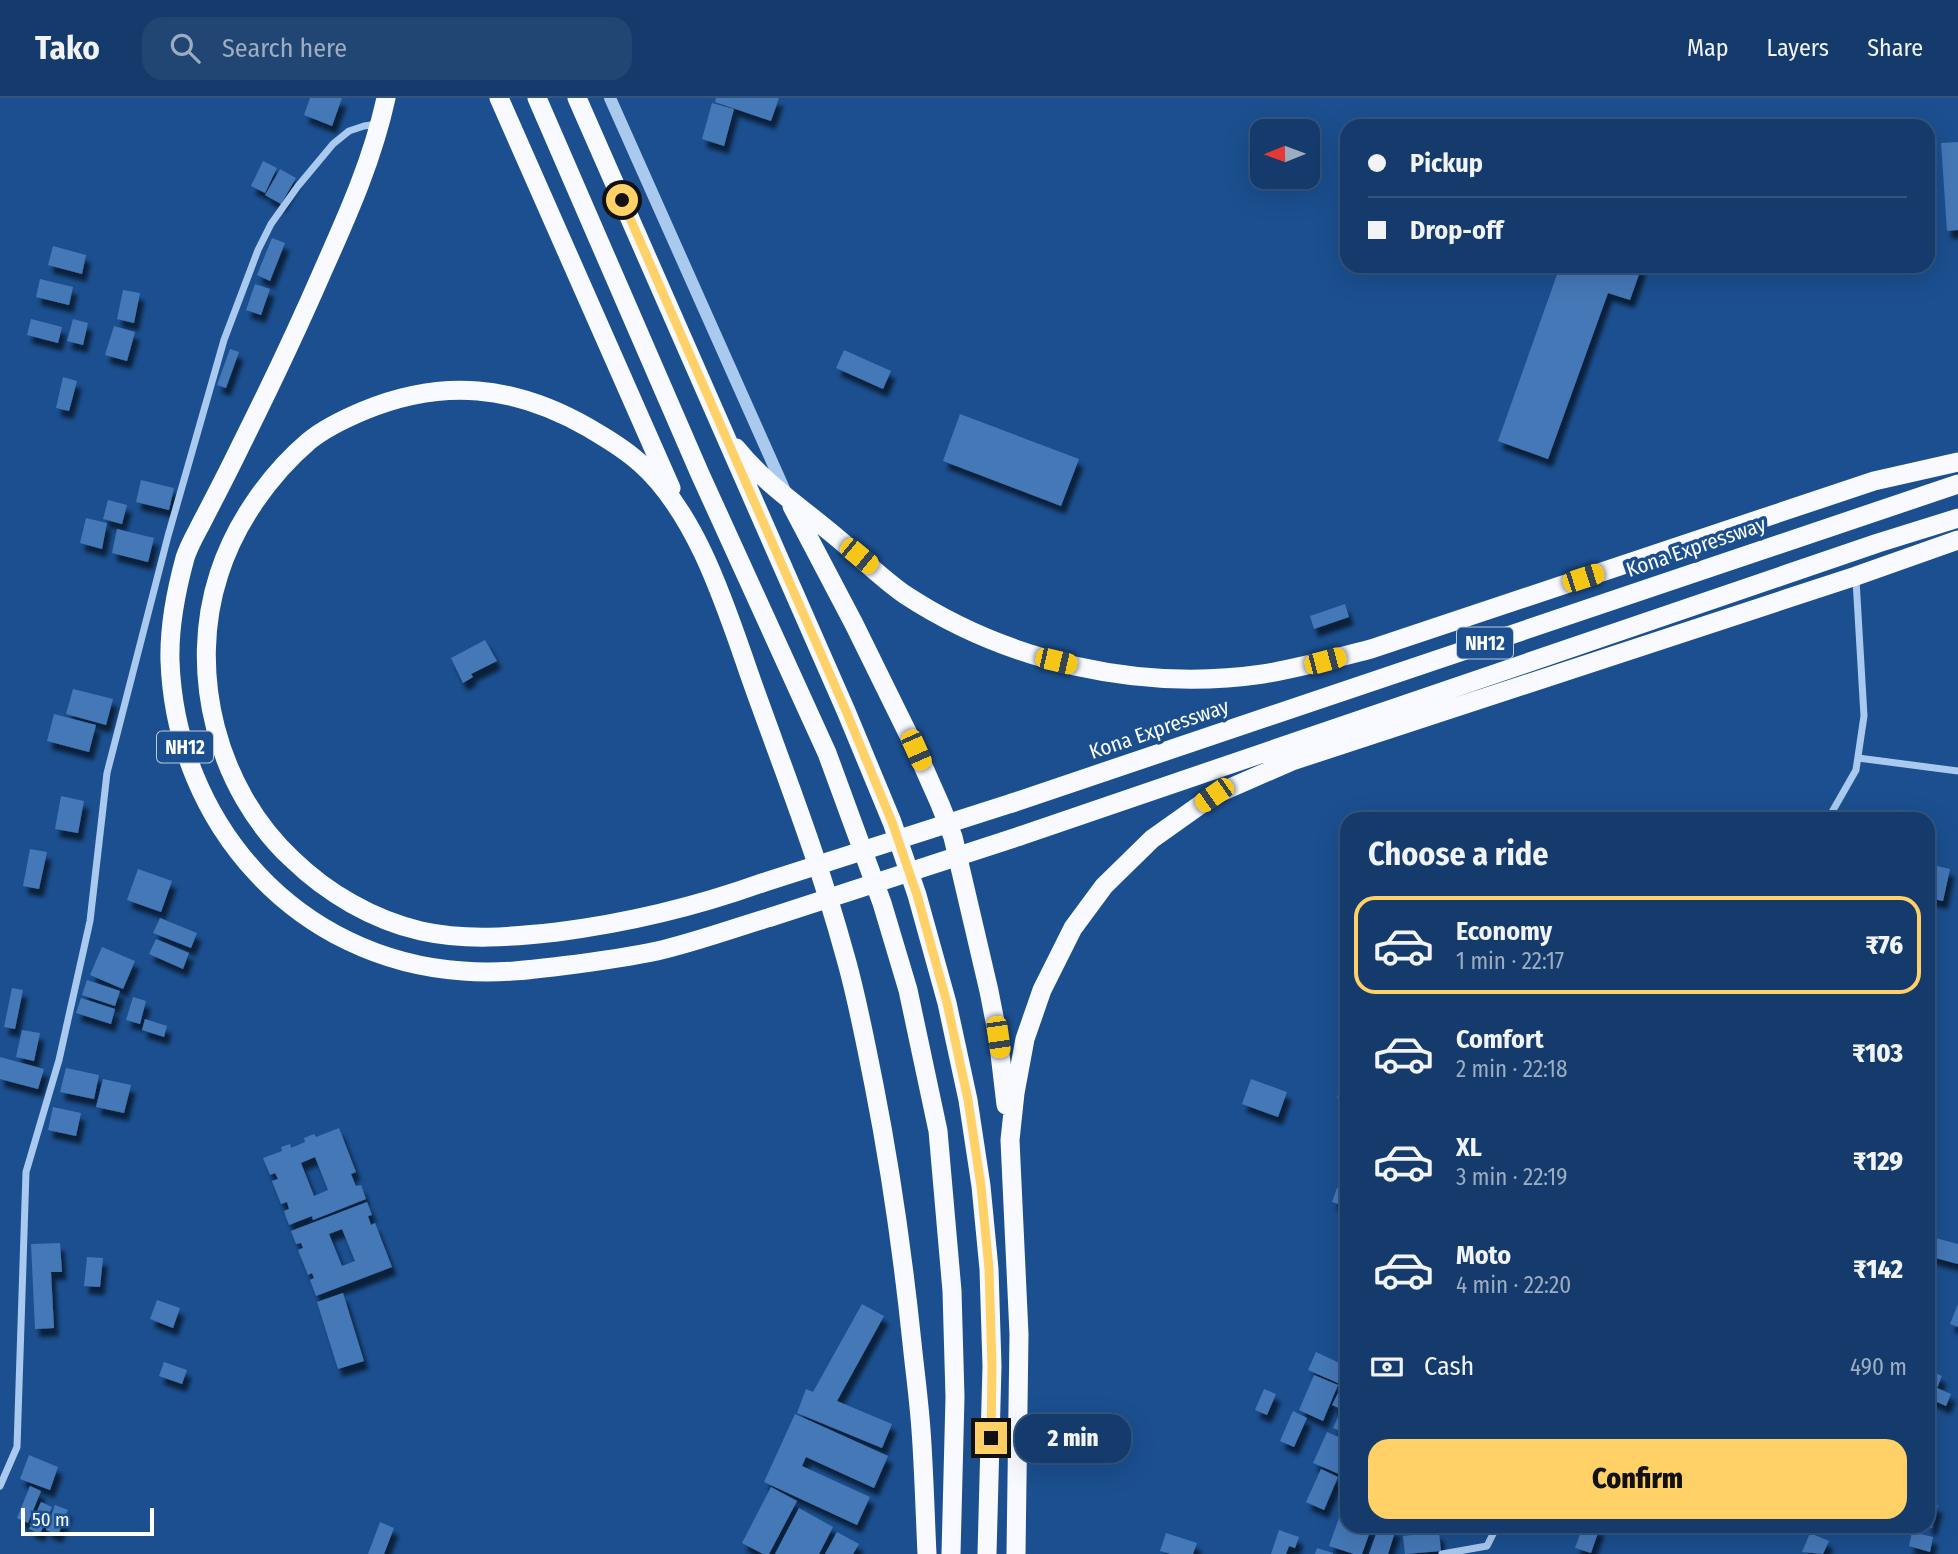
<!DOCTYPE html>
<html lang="en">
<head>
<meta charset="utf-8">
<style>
  :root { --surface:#143b6b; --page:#214673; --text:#f1f3f6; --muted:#9dadc1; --line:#33557e; --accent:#ffd166 }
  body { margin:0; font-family:"Fira Sans Condensed",sans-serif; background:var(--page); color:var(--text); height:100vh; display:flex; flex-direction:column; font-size:26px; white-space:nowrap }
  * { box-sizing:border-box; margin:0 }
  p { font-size:23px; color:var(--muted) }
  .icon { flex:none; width:38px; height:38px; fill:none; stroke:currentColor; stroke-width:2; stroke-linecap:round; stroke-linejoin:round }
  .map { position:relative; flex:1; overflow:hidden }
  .drawer { position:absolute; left:1340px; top:714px; width:595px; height:721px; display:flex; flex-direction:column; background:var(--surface); border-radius:21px; box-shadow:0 7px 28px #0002,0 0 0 2px var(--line) }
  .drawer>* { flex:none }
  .guide { position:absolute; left:1340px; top:21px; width:595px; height:154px; border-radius:21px; box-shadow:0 7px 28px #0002,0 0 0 2px var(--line); display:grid; align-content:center; height:154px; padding:0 28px; background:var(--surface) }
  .needle { width:46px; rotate:269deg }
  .fabs { position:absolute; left:1250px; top:21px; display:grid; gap:14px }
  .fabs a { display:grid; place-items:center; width:70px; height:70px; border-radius:14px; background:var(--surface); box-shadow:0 7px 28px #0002,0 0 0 2px var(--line); font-size:35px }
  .scale { position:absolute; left:21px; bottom:18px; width:133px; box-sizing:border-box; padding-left:7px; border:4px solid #fff; border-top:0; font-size:19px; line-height:24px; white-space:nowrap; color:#fff; -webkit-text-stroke:5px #1b4f8f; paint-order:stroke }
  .end { position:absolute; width:32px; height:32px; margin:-16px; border:9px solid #ffd166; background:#111; box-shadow:0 0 0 4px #111 }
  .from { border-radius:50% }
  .bubble { position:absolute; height:49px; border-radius:21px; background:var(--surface); box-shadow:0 7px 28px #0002,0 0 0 2px var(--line); font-size:23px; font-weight:800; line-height:49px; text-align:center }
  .car { position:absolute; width:21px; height:42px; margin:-21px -10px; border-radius:9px; box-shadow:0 0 5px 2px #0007; background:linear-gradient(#f5c518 24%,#345 0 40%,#f5c518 0 76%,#345 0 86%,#f5c518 0) }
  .guide b { display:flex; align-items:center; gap:24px; height:66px; font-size:26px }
  .guide b+b { border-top:2px solid var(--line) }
  .guide i { width:18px; height:18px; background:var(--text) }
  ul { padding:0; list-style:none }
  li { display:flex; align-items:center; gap:21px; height:98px; margin:0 14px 10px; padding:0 14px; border:4px solid transparent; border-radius:21px }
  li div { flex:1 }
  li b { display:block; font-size:26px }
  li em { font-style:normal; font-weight:800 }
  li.selected { border-color:var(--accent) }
  li>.icon { width:63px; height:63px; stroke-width:1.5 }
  h2 { padding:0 28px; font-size:32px; line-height:84px }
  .pay { display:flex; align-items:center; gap:18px; height:77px; padding:0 28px; font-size:26px }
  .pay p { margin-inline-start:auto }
  .cta { display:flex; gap:14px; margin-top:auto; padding:14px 28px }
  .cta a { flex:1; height:80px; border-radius:21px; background:var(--accent); color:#111; font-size:28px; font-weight:800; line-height:80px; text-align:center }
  header { display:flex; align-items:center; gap:42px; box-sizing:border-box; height:98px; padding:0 35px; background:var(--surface); border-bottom:2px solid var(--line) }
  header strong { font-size:33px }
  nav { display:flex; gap:38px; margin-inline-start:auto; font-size:24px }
  .search { width:490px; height:63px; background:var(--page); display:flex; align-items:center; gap:18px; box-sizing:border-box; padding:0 24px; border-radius:21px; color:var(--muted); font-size:26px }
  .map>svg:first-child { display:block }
  .building { fill:#4478b7; fill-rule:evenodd; filter:url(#shadow) }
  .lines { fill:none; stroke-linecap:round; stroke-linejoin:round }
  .minor { stroke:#a9c9ee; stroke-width:7 }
  .tertiary { stroke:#a9c9ee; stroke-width:12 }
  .trunk { stroke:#f8faff; stroke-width:19 }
  .trunk-bridge { stroke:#f8faff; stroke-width:19 }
  .route { stroke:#ffd166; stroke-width:9 }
  .labels { text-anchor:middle; stroke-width:7; stroke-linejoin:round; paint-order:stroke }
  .shield { fill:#1b4f8f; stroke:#bbcadd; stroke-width:2 }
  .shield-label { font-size:19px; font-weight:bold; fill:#fff }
  .street-label { font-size:21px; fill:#fff; stroke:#1b4f8f }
</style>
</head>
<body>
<header>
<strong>Tako</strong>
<div class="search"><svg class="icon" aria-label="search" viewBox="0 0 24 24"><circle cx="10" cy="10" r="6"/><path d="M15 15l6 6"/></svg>Search here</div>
<nav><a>Map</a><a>Layers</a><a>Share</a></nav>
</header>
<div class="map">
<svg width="1958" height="1456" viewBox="0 0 1958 1456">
  <defs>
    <filter id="shadow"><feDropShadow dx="4.5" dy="8" stdDeviation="2" flood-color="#0009"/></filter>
  </defs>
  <rect width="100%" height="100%" fill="#1b4f8f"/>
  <path class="building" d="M310,0H342L332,28L304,17Z
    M716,0H779L771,23L715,4Z
    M712,5L734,11L724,48L702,41Z
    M1958,44V132L1947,133L1941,45Z
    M263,63L277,70L265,95L251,88Z
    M280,71L296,80L281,106L265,97Z
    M272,140L285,145L270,183L257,177Z
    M53,148L86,157L82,176L48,167Z
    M1560,168H1642L1630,202L1608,195L1548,361L1498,343Z
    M40,181L73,189L69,207L36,199Z
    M255,186L270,191L261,217L246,212Z
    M123,192L140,195L134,225L117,221Z
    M31,221L62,229L58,245L27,237Z
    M73,221L88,225L83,247L67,243Z
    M114,228L135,234L127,263L105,257Z
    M230,251L239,254L226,290L217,287Z
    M844,252L891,273L883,291L836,270Z
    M63,279L77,283L69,313L56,310Z
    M960,316L1079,361L1061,408L943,363Z
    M141,382L174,390L169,412L136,404Z
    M108,402L127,407L122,426L103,421Z
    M86,420L107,425L102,451L80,445Z
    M117,431L154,440L148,464L112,455Z
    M1345,506L1349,519L1314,531L1310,518Z
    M485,542L497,563L471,576L473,579L463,585L451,560Z
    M73,591L113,601L106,627L66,616Z
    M54,616L96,627L89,654L47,643Z
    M61,698L84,703L78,735L55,731Z
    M30,751L47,754L39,791L23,788Z
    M1928,766L1950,771L1943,803L1928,800Z
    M138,771L172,783L161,814L127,802Z
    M160,820L197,835L191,850L153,835Z
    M156,841L189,855L183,871L149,856Z
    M102,849L135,863L123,891L90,877Z
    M87,882L120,893L115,908L82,897Z
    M12,890L23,892L15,931L4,929Z
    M133,899L146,903L140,926L126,922Z
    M81,900L115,911L111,926L76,915Z
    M145,921L167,928L164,939L142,932Z
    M22,932L40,935L34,963L16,959Z
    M0,959L44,971L38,991L0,981Z
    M66,970L99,977L94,1001L60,994Z
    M1348,970V1004L1337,1000Z
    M103,981L131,987L124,1015L96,1009Z
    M1251,981L1287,994L1278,1019L1242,1006Z
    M53,1009L81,1015L76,1038L48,1032Z
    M339,1030L356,1074L351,1076L356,1088L361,1087L366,1101L313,1122L312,1118L289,1127L284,1113L289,1111L287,1104L281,1106L272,1083L278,1081L275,1075L270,1077L263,1060L282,1053L281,1049L290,1046L291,1050L305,1044L304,1040L314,1036L316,1039ZM315,1059L328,1092L314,1098L301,1065Z
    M1337,1090L1348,1094V1109L1332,1104Z
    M367,1104L372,1117L368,1118L371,1127L375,1125L392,1169L316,1198L310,1182L314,1180L312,1175L308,1177L298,1152L303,1150L301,1145L296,1146L291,1133ZM342,1131L355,1163L342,1168L329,1136Z
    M1928,1138L1958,1146V1166L1928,1158Z
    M60,1145L62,1174H51L54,1230L35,1231L31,1146Z
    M87,1159L103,1160L100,1189L84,1188Z
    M343,1195L364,1263L338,1271L317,1204Z
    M157,1202L180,1210L173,1230L150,1221Z
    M862,1206L884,1218L837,1303L892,1326L882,1350L797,1315L806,1291L813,1294Z
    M1958,1206V1229L1950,1226Z
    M1316,1254L1346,1268L1338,1285L1308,1272Z
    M164,1264L187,1272L182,1286L159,1278Z
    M1928,1272L1942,1278L1937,1290L1951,1296L1946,1308L1928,1300Z
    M1314,1277L1338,1287L1323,1323L1299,1312Z
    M1264,1291L1276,1296L1267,1317L1255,1312Z
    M1338,1295L1348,1299V1314L1332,1307Z
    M1293,1313L1307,1320L1294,1349L1280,1343Z
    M1341,1313L1348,1316L1346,1335L1333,1330Z
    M795,1316L888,1358L874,1390L806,1359L802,1368L870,1399L857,1427L764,1384Z
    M1327,1334L1348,1343V1355L1339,1376L1313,1365Z
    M29,1357L58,1369L50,1392L20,1381Z
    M1321,1371L1338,1379L1324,1412L1306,1404Z
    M30,1388L41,1393L28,1425L17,1420Z
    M771,1389L797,1403L769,1456H763L742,1445Z
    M41,1404L52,1409L40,1436L29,1431Z
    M1928,1405L1938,1407L1932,1430L1928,1429Z
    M55,1407L68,1412L58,1437L46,1432Z
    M799,1410L833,1429L819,1456H775Z
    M1340,1417L1348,1420V1428H1372L1362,1456H1354L1329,1448Z
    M380,1424L394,1430L384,1456H368Z
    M1379,1428H1386L1396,1431L1388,1456H1369Z
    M1583,1428L1600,1429L1591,1455L1575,1450Z
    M1279,1432L1299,1439L1295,1450L1289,1448L1286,1456H1271Z
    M837,1434L859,1446L853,1456H825Z
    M1439,1434L1441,1453L1405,1456L1403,1438Z
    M1912,1434L1933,1439L1930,1454L1909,1448Z
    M1166,1435L1197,1445L1193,1456H1171L1160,1453Z
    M1810,1435L1829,1443L1823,1456L1802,1454Z
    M1317,1450L1333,1455V1456H1315Z"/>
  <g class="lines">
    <path class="minor" d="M1858,660L1958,673
      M1828,721L1856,672L1864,618L1856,482
      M0,1388L17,1349L26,1074L59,962L90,823L107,675L168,438L224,242L258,152L271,126L298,88L333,46L349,33L364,28L378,26
      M1442,1456L1487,1448L1497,1428"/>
    <path class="tertiary" d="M610,0L785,393"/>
    <path class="trunk" d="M386,0C373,60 349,114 324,170C298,230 270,289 241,347C229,372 216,397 203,422C197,434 189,447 185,460C176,493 169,529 170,563C176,727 298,862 463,873C496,876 529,872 561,868C593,864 625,860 657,853C696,844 734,830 771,819
      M499,0L671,390
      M537,0L700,376L827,655L882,805L908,892L938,1033L952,1193L955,1299L951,1456
      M577,0L846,613L892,724L917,797L947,905L968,1002L981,1088L989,1171L992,1268L987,1456
      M736,350C764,385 802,410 835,438C858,457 880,479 904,496C1007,564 1140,594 1263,576C1300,570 1336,560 1371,551L1874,383L1958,364
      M792,408L854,526L916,652L940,706L953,739L989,893L998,939L1006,1007
      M1012,705L1958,386
      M1020,738L1878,445L1958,420
      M762,785C695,809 628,825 557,834C511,839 466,843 421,833C373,822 327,795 292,761C217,691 187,574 219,476C235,426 269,377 309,343C325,330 344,321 363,313C443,280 514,287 589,330C606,340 625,351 640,365C701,419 729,520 756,595C787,681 820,766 844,854C857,898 865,943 874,987C891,1073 903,1159 912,1245C915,1274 919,1303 921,1332C924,1373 925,1415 927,1456
      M1016,1456L1019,1236L1010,1042L1015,995L1025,941L1042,892L1073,830L1104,788L1152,741L1214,697L1292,663L1856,478L1958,442"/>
    <path class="trunk-bridge" d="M762,785L1012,705
      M771,819L1020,738"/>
  </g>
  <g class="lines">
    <path class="route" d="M622,102L846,613L892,724L917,797L947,905L968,1002L981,1088L989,1171L992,1268L991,1340"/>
  </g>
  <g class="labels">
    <g class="shield">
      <rect x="1457" y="529.5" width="56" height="31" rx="5"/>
      <rect x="157" y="633.5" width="56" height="31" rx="5"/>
    </g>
    <g class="shield-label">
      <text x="1485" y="552">NH12</text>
      <text x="185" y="656">NH12</text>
    </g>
    <g class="street-label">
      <text transform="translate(1696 449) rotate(-19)" y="7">Kona Expressway</text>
      <text transform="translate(1159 631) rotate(-19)" y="7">Kona Expressway</text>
    </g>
  </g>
</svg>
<div class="fabs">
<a><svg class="needle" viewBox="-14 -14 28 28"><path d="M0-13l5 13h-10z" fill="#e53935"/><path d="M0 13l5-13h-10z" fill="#9dadc1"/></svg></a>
</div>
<div class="scale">50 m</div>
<i class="end from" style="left:622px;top:102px"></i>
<i class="end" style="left:991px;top:1340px"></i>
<div class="bubble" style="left:1015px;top:1316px;width:116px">2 min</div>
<i class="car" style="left:859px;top:458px;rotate:129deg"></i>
<i class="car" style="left:1583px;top:480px;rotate:72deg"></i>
<i class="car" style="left:1056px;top:563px;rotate:103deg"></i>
<i class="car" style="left:1325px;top:563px;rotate:75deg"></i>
<i class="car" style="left:916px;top:652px;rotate:156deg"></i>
<i class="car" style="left:1214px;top:697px;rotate:235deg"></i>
<i class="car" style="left:998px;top:939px;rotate:172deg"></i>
<div class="guide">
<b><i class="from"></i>Pickup</b>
<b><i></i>Drop-off</b>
</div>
<section class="drawer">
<h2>Choose a ride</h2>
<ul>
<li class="selected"><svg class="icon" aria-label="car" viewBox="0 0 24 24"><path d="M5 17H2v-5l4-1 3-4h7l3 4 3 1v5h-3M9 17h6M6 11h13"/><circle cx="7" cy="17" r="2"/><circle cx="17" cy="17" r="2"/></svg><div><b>Economy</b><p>1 min · 22:17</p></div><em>₹76</em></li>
<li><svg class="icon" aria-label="car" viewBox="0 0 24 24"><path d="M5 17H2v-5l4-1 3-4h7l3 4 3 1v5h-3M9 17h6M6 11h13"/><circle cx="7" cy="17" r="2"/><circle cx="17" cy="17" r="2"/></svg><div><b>Comfort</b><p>2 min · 22:18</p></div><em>₹103</em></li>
<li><svg class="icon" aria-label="car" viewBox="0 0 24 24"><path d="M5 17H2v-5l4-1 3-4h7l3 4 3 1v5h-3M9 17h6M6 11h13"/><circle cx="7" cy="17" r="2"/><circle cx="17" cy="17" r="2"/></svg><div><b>XL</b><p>3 min · 22:19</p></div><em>₹129</em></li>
<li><svg class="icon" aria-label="car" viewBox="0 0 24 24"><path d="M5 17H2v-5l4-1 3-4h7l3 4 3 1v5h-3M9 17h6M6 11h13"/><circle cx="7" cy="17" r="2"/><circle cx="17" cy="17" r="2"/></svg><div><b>Moto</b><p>4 min · 22:20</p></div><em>₹142</em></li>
</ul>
<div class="pay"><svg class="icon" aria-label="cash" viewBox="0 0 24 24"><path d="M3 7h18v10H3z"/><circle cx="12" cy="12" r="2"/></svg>Cash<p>490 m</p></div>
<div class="cta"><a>Confirm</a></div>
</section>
</div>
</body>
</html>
